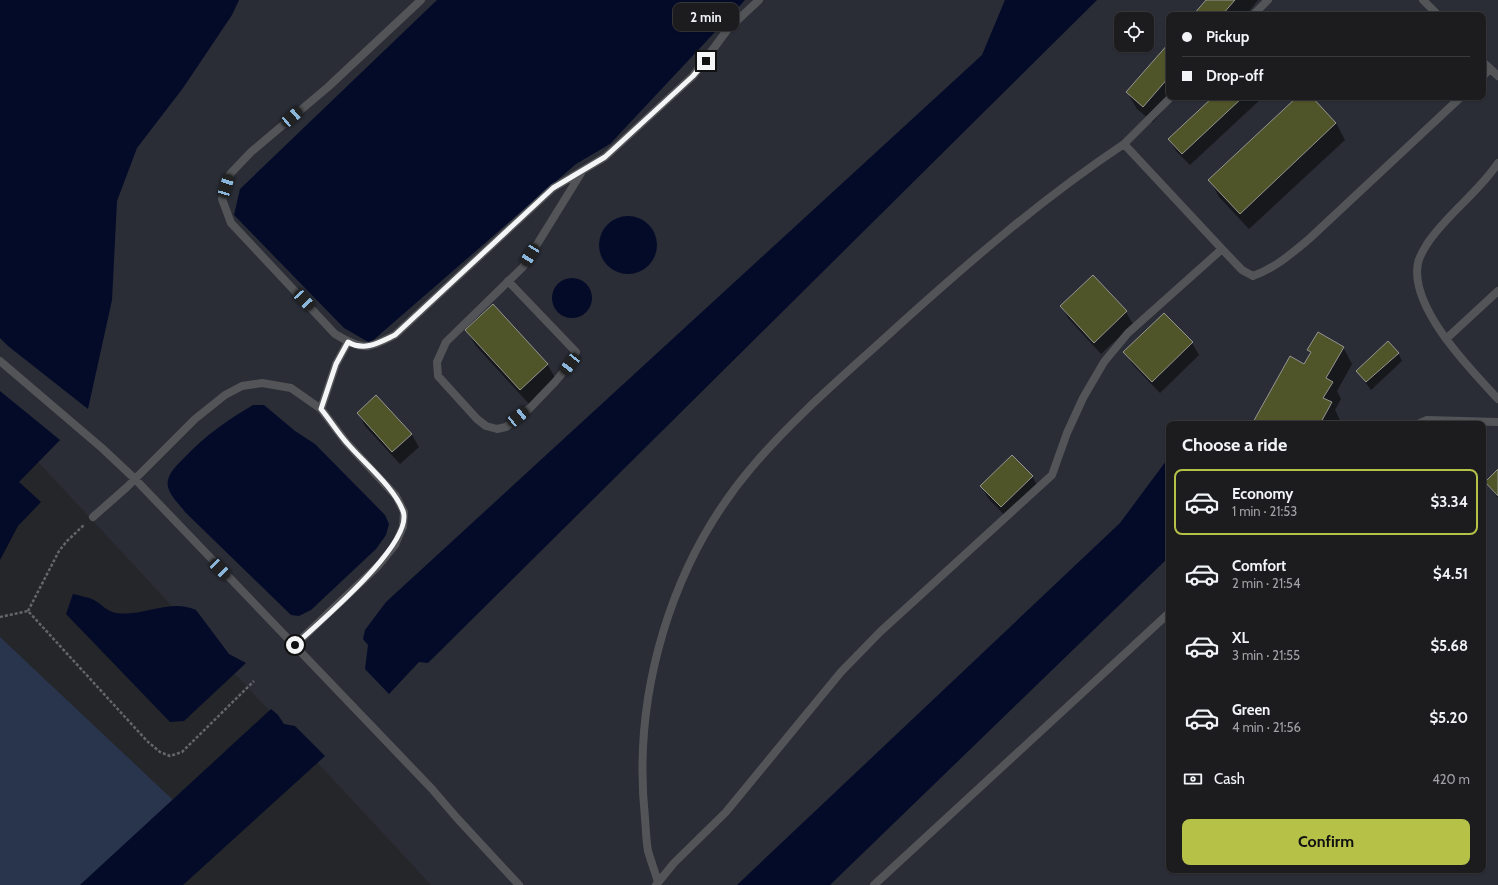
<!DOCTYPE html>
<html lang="en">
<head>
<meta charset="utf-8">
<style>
  :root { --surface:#1c1c1f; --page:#252528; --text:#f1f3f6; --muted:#a0a1a4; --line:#3a3a3d; --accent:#b6c148 }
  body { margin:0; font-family:Cabin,sans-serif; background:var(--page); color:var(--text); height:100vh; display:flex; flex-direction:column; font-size:15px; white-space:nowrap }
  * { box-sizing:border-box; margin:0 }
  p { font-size:13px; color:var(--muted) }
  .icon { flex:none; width:22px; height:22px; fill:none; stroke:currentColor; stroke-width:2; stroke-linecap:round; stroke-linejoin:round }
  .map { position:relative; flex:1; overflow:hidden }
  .drawer { position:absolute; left:1166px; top:421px; width:320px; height:452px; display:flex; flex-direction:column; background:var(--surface); border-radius:8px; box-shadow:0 1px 3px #0004,0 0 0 1px var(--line) }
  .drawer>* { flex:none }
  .hud { position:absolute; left:1166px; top:12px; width:320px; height:88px; border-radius:8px; box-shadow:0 1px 3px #0004,0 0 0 1px var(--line); display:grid; align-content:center; height:88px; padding:0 16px; background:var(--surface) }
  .buttons { position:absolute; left:1114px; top:12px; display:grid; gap:8px }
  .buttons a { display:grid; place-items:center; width:40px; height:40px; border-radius:8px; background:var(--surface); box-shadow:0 1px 3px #0004,0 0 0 1px var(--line); font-size:20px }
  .end { position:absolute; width:18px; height:18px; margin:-9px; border:5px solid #f4f5f7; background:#111; box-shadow:0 0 0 2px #111 }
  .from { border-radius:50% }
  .bubble { position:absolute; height:28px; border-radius:8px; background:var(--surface); box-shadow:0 1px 3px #0004,0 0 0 1px var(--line); font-size:13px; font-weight:800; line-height:28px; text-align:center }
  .car { position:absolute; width:12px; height:24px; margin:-12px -6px; border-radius:5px; box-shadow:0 0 3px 1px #0007; background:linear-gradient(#222 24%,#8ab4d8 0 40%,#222 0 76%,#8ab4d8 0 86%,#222 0) }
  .hud b { display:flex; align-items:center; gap:14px; height:38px; font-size:15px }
  .hud b+b { border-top:1px solid var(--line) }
  .hud i { width:10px; height:10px; background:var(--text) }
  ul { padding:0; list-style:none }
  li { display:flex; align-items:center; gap:12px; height:66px; margin:0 8px 6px; padding:0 8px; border:2px solid transparent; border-radius:8px }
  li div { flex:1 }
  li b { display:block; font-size:15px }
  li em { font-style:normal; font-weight:800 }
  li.on { border-color:var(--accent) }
  li>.icon { width:36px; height:36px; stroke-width:1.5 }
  h2 { padding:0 16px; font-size:18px; line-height:48px }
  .pay { display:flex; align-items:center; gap:10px; height:44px; padding:0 16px; font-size:15px }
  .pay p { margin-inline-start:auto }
  .button { display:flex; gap:8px; margin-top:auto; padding:8px 16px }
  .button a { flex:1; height:46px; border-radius:8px; background:var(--accent); color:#111; font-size:16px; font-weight:800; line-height:46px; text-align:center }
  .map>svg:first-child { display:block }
  .built { fill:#2a2d36; fill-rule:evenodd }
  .green { fill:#29344d }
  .water { fill:#040b29 }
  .shadow { fill:#0007 }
  .building { fill:#4f5429; stroke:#959591 }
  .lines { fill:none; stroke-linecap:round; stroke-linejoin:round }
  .path { stroke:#656669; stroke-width:2.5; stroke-dasharray:3 2; stroke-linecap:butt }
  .lane { stroke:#525457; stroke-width:8 }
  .route { stroke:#f4f5f7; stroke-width:5 }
</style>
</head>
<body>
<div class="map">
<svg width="1498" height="885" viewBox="0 0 1498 885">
  <rect width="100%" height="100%" fill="#252629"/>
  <path class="built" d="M0,0H1498V885H431L0,421ZM1169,15H1483V97H1169ZM1121,19H1147V45H1121ZM1169,424H1483V870H1169Z"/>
  <path class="green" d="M0,637L173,800L80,885H0Z"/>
  <path class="water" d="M0,0H239L232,15L183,88L137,148L117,201L112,300L88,409L8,346L0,338Z
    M437,0H745L610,144L576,164L370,343L344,328L234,215L240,189Z
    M1005,0H1097L428,663L419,662L389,694L365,669L368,645L363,639L365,630L386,602L982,55Z
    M599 245a29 29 0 1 1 58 0a29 29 0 1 1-58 0Z
    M552 298a20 20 0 1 1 40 0a20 20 0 1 1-40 0Z
    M0,391L60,440L19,482L41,502L18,526L0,560Z
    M253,405H264L295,431L315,444L385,515L389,524L386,535L376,549L311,610L299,616L291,615L185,512C179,503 165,492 168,480C170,471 178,464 184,458C206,435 226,421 253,405Z
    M1169,457V557L830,885H737L1120,523Z
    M73,594C80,596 88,597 94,600C101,604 108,612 116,613C142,617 171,598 196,610L229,654L246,663L184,721L170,722L66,614Z
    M271,709L278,715L284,724L295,726L325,756L183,885H80Z"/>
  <path class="shadow" d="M1207,0H1258L1246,15H1194Z
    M1169,44V97H1175L1153,122L1137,109L1127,92Z
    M1214,97H1263L1190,165L1176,151L1169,139Z
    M1298,97H1311L1336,123L1345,140L1249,229L1219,197L1210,180Z
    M1093,276L1126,312L1133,324L1101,354L1068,318L1061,306Z
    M1164,314L1192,343L1199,355L1160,393L1132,364L1125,352Z
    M466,330L547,364L557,381L530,405L476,346Z
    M1343,347L1352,364L1337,391L1341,399L1335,410L1340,420L1338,424H1253L1305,366L1311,355L1308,350Z
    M1398,353L1402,361L1371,390L1357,371Z
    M376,396L412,435L419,447L400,464L365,426L358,413Z
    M1498,471V498L1486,482Z
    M1032,476L1039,489L1008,519L988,498L981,486Z"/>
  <path class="building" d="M1206,0H1235L1222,15H1193Z
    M1169,43V77L1143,107L1126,92Z
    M1213,97H1243L1182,154L1168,139Z
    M1297,97H1312L1336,123L1240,214L1208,180Z
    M1093,275L1127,311L1094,343L1060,306Z
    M493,304L548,364L520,390L465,330Z
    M1164,313L1193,342L1152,382L1123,352Z
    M1318,332L1344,347L1326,378L1333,382L1323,398L1332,402L1320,424H1252L1290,356L1304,364L1311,352L1307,350Z
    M1388,341L1399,353L1366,382L1356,371Z
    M376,395L412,434L392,452L357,413Z
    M1012,455L1033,476L1001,507L980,486Z
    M1498,469V496L1485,482Z"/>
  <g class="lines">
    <path class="path" d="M28,611L59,551L67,541L85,524
      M0,617L28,611L147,741L160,752L170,756L182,752L254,681"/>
    <path class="lane" d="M421,0L328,87L251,152L230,174L222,199L231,223L335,334C364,351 366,349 395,335L553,188L605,157L693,76L728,29L759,0
      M1423,0L1438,15
      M1253,15L1268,0
      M1483,62L1498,76
      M1483,76L1490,69
      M1171,97L1124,144L1222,249
      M1498,163C1479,192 1446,215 1427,244C1424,249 1419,257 1418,263C1409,307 1470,369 1498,399
      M508,281L576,352L570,364L555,382L530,408L506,427L497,429L486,426L477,419L438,376L437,362L446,342L523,267L583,170
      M1446,339L1498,291
      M0,361L102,448L135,479L432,789L456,817L519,885
      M321,409L336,364L348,342
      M1418,424L1427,420L1498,422
      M93,517L127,487L195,419L225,395L242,386L262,383L291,388L321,409L346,442L396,496L404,512L403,527L395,545L378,566L295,645
      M658,882C655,872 651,861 648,851C646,840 646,829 645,818C632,694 671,562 752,467C795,416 848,372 897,327C970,261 1043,198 1124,144
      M656,885L674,863L726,812L841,672L880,632L1052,475L1067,433L1083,398L1104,362L1128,333L1222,249L1242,270L1253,276C1275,268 1291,254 1309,239L1461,97
      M874,885L1169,613"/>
  </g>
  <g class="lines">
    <path class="route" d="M295,645C318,623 415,543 403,511C394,487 364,463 347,443C338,433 330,420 321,409L336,364L348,342C365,352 380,342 395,335L553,188L605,157L693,76L706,61"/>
  </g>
</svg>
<div class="buttons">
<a><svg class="icon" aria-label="locate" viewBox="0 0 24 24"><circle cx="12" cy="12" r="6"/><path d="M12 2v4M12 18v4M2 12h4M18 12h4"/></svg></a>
</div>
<i class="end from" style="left:295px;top:645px"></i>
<i class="end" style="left:706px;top:61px"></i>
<div class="bubble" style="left:673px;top:3px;width:66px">2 min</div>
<i class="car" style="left:292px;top:117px;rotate:49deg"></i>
<i class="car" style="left:226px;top:186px;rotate:17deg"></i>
<i class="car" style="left:530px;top:255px;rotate:212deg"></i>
<i class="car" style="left:304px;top:300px;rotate:137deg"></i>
<i class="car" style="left:570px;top:364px;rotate:218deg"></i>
<i class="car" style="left:518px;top:417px;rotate:51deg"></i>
<i class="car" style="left:220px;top:569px;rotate:135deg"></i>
<div class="hud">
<b><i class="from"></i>Pickup</b>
<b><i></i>Drop-off</b>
</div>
<section class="drawer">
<h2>Choose a ride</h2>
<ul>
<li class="on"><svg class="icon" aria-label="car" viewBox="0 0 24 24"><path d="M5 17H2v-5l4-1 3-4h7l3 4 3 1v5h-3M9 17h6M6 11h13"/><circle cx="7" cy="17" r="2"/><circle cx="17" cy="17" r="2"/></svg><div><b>Economy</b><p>1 min · 21:53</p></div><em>$3.34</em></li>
<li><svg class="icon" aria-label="car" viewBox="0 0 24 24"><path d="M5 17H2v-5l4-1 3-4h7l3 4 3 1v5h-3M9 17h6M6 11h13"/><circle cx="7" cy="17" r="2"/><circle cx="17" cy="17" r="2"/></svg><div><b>Comfort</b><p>2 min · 21:54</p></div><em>$4.51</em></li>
<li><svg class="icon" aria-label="car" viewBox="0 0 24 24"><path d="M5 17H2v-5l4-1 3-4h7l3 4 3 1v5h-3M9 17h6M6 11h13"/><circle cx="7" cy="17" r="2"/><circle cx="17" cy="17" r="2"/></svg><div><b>XL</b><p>3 min · 21:55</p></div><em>$5.68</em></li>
<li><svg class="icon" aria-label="car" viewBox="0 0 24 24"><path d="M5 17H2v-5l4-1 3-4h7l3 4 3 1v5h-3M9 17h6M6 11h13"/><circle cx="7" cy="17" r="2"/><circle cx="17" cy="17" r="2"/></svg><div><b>Green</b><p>4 min · 21:56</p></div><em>$5.20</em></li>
</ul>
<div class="pay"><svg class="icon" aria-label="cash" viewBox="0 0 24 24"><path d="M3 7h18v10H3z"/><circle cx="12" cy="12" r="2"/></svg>Cash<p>420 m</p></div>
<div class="button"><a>Confirm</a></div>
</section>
</div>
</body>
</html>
